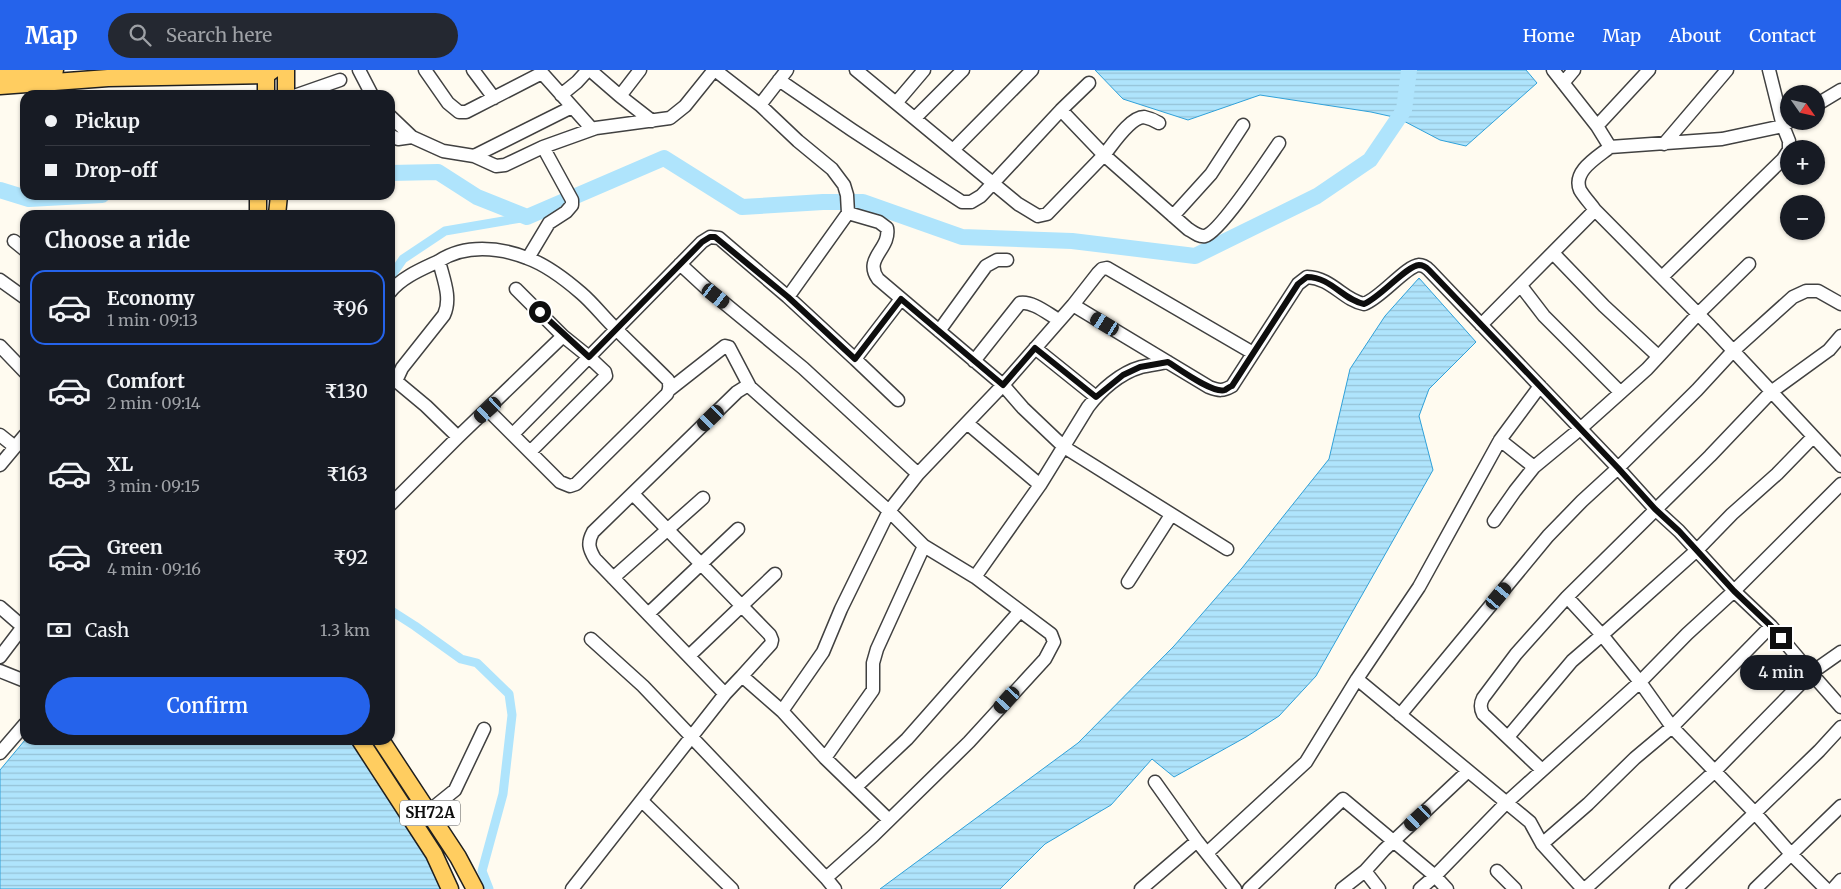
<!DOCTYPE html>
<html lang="en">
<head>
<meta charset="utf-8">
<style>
  :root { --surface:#171b24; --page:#242831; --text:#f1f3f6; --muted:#9ea1a6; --line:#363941; --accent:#2563eb }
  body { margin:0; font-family:Merriweather,serif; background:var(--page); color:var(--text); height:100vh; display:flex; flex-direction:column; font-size:19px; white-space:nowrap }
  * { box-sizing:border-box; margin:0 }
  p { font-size:16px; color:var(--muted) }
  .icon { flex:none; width:28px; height:28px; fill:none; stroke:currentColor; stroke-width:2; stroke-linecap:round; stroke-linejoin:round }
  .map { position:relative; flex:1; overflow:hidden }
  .side { position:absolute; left:20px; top:140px; width:375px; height:535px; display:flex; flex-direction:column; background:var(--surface); border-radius:15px; box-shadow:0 1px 4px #0004 }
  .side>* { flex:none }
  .hud { position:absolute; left:20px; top:20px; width:375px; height:110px; border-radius:15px; box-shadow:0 1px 4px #0004; display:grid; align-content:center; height:110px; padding:0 25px; background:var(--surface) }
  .needle { width:32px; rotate:124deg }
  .fabs { position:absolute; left:1780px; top:15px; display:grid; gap:10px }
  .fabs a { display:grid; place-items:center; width:45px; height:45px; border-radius:50%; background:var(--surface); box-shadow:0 1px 4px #0004; font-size:25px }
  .end { position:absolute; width:22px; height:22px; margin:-11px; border:6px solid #0e0e0e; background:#fff; box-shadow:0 0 0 2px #fff }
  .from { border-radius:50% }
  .bubble { position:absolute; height:35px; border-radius:18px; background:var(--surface); box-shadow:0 1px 4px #0004; font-size:16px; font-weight:600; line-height:35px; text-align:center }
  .car { position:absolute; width:15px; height:30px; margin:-15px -8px; border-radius:6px; box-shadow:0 0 4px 1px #0007; background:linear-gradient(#222 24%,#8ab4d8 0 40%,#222 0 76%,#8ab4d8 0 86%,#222 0) }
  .hud b { display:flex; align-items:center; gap:18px; height:48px; font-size:19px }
  .hud b+b { border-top:1px solid var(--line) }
  .hud i { width:12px; height:12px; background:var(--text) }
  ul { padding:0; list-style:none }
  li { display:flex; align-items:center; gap:15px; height:75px; margin:0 10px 8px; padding:0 15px; border:2px solid transparent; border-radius:15px }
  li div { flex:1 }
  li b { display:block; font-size:19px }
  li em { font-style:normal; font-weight:600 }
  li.current { border-color:var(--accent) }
  li>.icon { width:45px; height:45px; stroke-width:1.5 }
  h2 { padding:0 25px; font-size:22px; line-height:60px }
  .pay { display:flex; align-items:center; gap:12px; height:55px; padding:0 25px; font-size:19px }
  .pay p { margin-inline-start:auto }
  .cta { display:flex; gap:10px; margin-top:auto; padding:10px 25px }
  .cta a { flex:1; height:58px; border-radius:30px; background:var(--accent); color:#fff; font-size:20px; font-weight:600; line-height:58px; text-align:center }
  header { display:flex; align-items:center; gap:30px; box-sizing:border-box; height:70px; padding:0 25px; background:var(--accent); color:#fff }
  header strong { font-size:24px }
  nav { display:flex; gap:28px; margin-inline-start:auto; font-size:18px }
  .search { width:350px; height:45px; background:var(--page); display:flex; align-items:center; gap:12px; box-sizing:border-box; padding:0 18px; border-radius:28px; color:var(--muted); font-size:19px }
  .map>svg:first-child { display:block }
  .water { fill:url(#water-rules); stroke:#30a1d9 }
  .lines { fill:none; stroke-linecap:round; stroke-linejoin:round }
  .canal { stroke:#afe4fc; stroke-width:9 }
  .river { stroke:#afe4fc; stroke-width:16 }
  .minor-casing { stroke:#414141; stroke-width:15 }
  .major-casing { stroke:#1f1f1f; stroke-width:19 }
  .minor { stroke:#fff; stroke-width:12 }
  .major { stroke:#ffcd60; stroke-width:16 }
  .route { stroke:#0e0e0e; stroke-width:6 }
  .labels { text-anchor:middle; stroke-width:5; stroke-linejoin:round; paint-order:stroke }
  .shield { fill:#fff; stroke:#565656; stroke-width:1 }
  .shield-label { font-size:15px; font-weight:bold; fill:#0e0e0e }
</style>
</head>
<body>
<header>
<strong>Map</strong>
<div class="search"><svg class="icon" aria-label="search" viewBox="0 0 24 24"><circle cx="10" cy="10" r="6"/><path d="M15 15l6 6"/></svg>Search here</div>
<nav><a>Home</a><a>Map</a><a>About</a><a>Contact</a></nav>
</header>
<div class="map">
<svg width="1841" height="819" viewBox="0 0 1841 819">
  <defs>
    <pattern id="water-rules" width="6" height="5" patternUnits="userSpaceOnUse" patternTransform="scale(1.25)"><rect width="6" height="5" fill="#afe4fc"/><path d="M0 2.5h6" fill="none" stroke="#95c2d7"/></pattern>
  </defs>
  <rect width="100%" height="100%" fill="#fffbf0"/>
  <path class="water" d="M1095,0H1526L1537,13L1466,76L1440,70L1398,48L1371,42L1260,25L1188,50L1123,29Z
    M1419,208L1476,272L1429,319L1419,346L1433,400L1316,606L1279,646L1246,667L1174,707L1152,689L1111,735L1045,774L1000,819H880L1078,673L1174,576L1242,498L1329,389L1350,299L1385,246Z
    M25,670H352L432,794L444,819H0V700Z"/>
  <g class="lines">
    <path class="canal" d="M390,208L403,189L445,161L527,147
      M390,540L415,556L461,589L477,593L509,624L512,645L503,724L482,801L489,819"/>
    <path class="river" d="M390,103L438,102L477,127L527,147L664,88L742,137L823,132H863L962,167L1072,171L1195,186L1317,126L1370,90L1404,40L1409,0
      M0,120L29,129L102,125"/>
    <g class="minor-casing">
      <path id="minor" d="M359,0L372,25
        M425,0L448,33L459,42H466L542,3L592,59
        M473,0L494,28
        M590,0L620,26
        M640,0L620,26L652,51
        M715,0L760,35L787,0
        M856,0L1018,134L1038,146L1047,144L1104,85L1188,159C1193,162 1199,167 1205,166C1220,162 1268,89 1279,73
        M1553,0L1597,56L1610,77C1598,87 1572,101 1580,120C1584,127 1590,133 1595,140L1710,256L1841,396
        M1769,0L1783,56L1789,71V79
        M779,10L852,60L962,132H971L981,126L1061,40L1104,85C1113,74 1130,47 1144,47C1149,48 1154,50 1159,53
        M1563,13L1574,0
        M297,25L340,10
        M561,25L577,12L588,0
        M896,33L924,0
        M760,35L798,71L832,99L844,115L847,125L848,143L879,152L887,158C891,179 863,188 878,209L1003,315L1073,235L1098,203L1102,199L1107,198L1253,283
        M1816,35L1841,20
        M1061,40L1089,13
        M390,46L412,67
        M915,48L963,0
        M1597,56L1649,0
        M390,65L398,69L412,67L443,81L474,86L496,96L505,95L543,77L596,58L670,48L685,36L714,0
        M1664,74L1727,0
        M1610,77L1722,69L1783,56L1790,51
        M953,80L1032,0
        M474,86L572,37
        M1173,146L1211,104L1243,55
        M14,171L25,180
        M1553,183L1604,236L1658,286
        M528,188L549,153L566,142L572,135V130L543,77
        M680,194L706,218L803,298L918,404
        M1662,207L1783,89L1789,80
        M0,210L25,228
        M1521,216L1544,246L1620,322
        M516,219L563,266
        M390,222C402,207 422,199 439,191
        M788,227L855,289L901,229
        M1073,235L1209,317C1219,321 1223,321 1232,316L1298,214L1307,207C1332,208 1343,230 1364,234C1381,228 1406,196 1419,195C1423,195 1426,197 1429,200L1618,398L1655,439L1679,461L1734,521L1687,564L1640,612L1506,733L1435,806L1420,819
        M1481,255L1595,140
        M939,261L986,196L997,190H1007
        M0,276L25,302
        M1035,278L1096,327
        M855,289L898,330
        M974,291L1020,233C1033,231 1048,244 1059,250
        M669,320L725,276L729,277L750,317
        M967,353L1040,415
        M513,364L589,287L605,302L606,306L531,381
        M0,365L15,377
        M458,367L426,336L396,311L402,298L444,245C452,228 443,208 439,191C465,174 499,177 527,188C547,195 566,210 581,223C594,234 604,248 616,259C633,276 651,293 668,310C670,315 670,319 667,324L576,414L570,416L560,412L488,340
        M1500,370L1534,397
        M0,395L25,365
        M633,424L770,565L772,570L771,574L742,606
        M390,435L458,367L563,266L589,287L702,172L710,167L719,168L788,227L848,143
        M1494,451L1515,421L1534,397L1580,359L1647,299L1698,244L1749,194
        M975,507L1040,415L1088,337C1101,320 1120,303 1141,297C1149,295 1159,294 1168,292
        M613,508L703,428
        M1128,512L1171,445
        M1567,527L1710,386L1771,322L1829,280L1841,266
        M0,537L23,557
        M648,544L738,459
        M591,569L643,616L826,808L835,819
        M1841,582L1811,603L1841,637
        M689,586L775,504
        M0,587L25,554
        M0,601L25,611
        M1357,609L1530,752L1542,774L1583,819
        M725,624L595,489C589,479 587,473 593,462L737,322L745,317H750L889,441L924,476L975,507L1051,564L1054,572L1045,589L969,672L873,766L826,808
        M782,641L825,688L889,750
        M1400,645L1548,466L1582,431L1618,398L1697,320L1733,281L1793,227L1806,221H1818L1841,234
        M1508,667L1572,591L1602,565L1697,480L1732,444L1777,404L1813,367
        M0,683L25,654
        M825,688L873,620V593L877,579L924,476
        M1542,700L1483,644C1480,638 1480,634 1483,628L1516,584L1567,527L1602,565L1640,612L1672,657L1755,743L1791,784L1826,819
        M1155,712L1197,771
        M856,717L907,669L1020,541
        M642,731L732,819
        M429,741L455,720L484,659
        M1542,774L1588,734L1635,688L1672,657L1771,556
        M1207,783L1306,692L1357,609L1419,517L1500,370L1540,316
        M1365,801L1379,819
        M1497,801L1515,819
        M572,819L725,624L742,606L782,641L823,582L841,539L889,441L918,404L1003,315L1023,338L1064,377L1227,479
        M1141,819L1197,771L1235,819
        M1249,819L1343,729L1435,806L1447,819
        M1342,819L1365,801L1384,780L1467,702
        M1585,819L1714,702L1811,603L1771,556L1734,521L1841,414
        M1676,819L1819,681L1841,657
        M1755,819L1841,736
        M1833,819L1841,810"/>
    </g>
    <g class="major-casing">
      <path id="major" d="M0,3L55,0
        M0,16L108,8L266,5L273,0
        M266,25V0
        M286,25V0
        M258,125V145
        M277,145L279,125
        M360,670L434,784L450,819
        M381,670L458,787L475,819"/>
    </g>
    <use href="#minor" class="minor"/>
    <use href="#major" class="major"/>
  </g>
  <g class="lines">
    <path class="route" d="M540,242L589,287L702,172L710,167H715L788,227L855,289L901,229L1003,315L1035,278L1096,327L1123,305L1140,297L1168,292C1179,299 1213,324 1225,320C1227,319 1229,317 1232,316L1298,214L1307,207C1331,207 1343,230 1364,234C1381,227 1406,196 1419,195C1423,195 1426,197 1429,200L1618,398L1655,439L1679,461L1734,521L1771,556L1781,568"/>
  </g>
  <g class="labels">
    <rect class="shield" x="400" y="730.5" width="60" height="25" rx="4"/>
    <g class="shield-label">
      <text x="430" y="748">SH72A</text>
    </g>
  </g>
</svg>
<div class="fabs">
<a><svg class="needle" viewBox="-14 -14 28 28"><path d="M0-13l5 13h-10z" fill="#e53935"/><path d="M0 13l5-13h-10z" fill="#9ea1a6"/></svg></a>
<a>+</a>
<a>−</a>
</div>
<i class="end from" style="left:540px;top:242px"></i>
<i class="end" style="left:1781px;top:568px"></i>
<div class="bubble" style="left:1740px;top:585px;width:82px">4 min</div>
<i class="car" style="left:716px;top:226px;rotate:128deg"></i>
<i class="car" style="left:1105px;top:254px;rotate:301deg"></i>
<i class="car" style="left:488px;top:340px;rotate:228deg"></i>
<i class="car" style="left:711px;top:348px;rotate:226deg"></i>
<i class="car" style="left:1499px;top:526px;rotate:40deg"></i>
<i class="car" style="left:1007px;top:630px;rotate:222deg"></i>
<i class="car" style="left:1418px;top:748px;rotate:227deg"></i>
<div class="hud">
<b><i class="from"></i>Pickup</b>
<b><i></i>Drop-off</b>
</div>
<section class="side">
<h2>Choose a ride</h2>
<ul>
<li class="current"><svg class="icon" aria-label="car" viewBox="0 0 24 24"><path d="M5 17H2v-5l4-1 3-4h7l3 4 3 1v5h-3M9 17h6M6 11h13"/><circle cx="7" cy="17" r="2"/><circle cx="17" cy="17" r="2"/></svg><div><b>Economy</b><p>1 min · 09:13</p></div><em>₹96</em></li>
<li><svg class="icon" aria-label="car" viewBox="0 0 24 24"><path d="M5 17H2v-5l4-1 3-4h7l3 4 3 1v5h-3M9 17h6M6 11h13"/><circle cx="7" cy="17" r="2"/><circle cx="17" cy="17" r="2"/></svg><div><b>Comfort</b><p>2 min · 09:14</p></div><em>₹130</em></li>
<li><svg class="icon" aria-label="car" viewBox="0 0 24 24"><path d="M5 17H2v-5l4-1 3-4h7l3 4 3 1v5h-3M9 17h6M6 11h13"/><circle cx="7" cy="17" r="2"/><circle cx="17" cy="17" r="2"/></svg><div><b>XL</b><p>3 min · 09:15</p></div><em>₹163</em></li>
<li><svg class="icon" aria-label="car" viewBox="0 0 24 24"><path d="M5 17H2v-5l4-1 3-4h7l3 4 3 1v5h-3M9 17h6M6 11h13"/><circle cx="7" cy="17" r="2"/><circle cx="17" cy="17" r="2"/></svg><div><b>Green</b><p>4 min · 09:16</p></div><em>₹92</em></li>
</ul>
<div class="pay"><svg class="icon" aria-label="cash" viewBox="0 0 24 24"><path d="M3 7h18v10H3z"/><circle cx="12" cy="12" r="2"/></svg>Cash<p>1.3 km</p></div>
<div class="cta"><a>Confirm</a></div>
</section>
</div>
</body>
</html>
